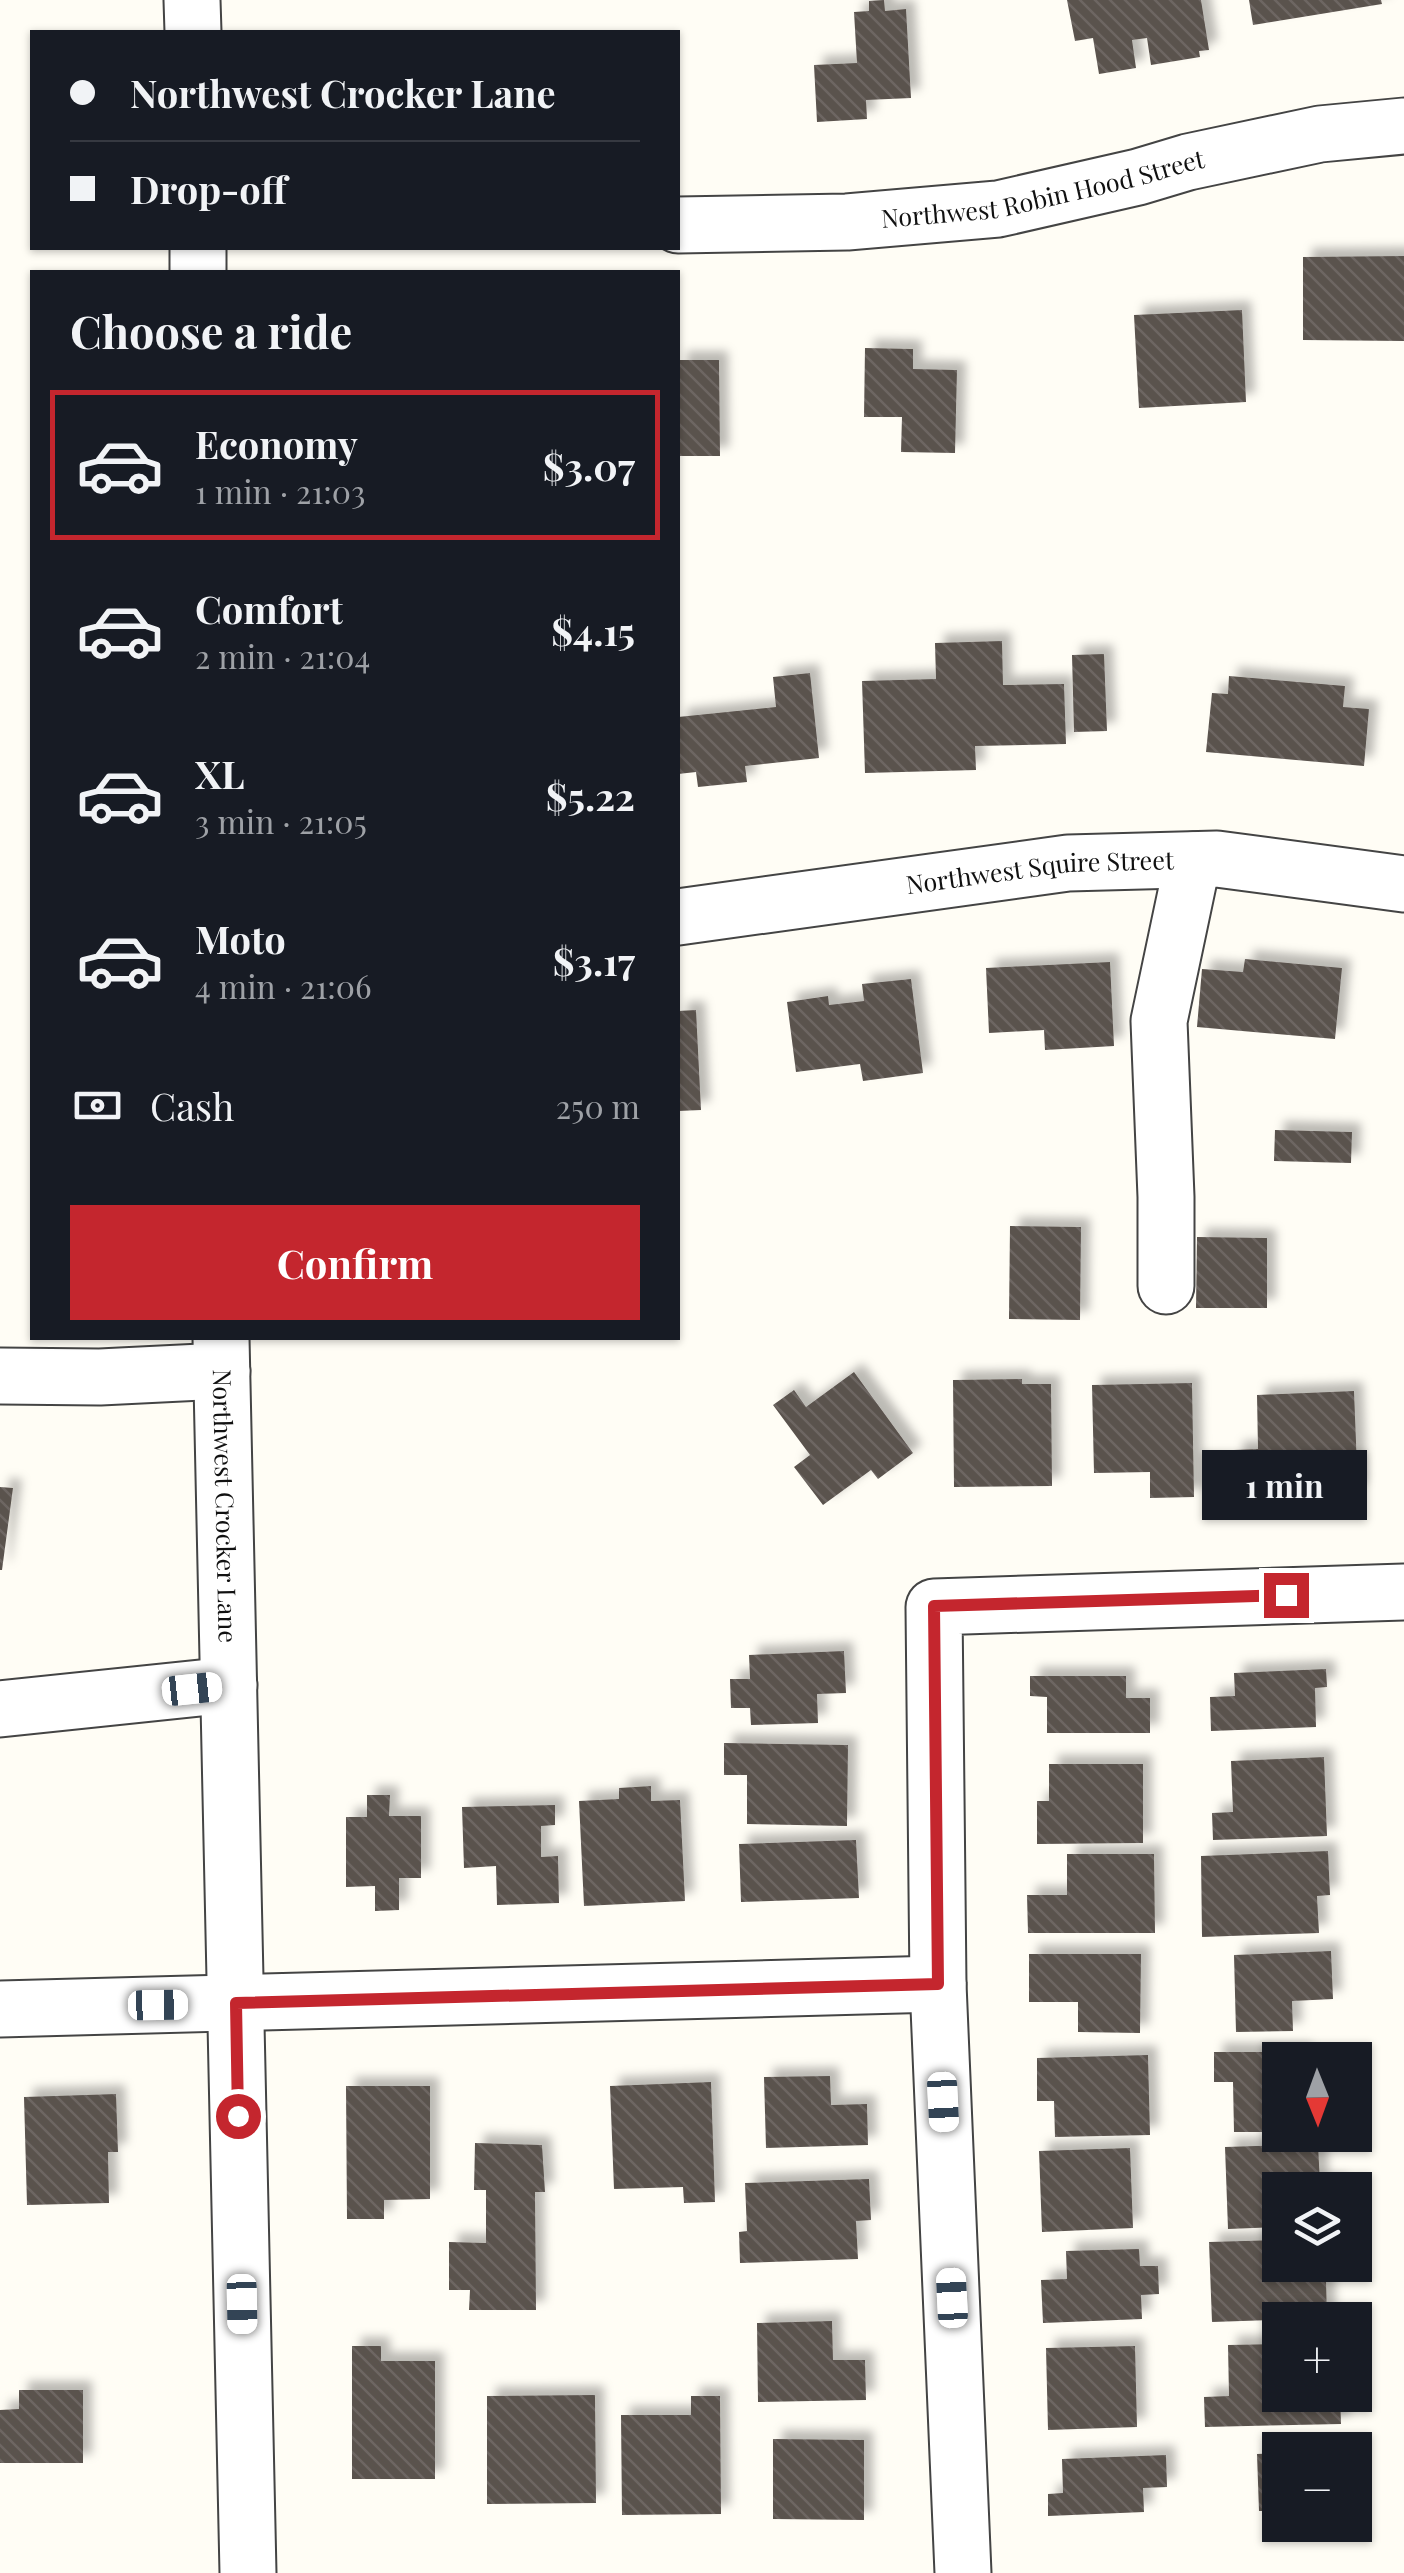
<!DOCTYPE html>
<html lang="en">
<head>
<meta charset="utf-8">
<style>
  :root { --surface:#171b24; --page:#20242c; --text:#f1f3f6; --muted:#9ea1a6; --line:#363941; --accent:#c4262e }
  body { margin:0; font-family:"Playfair Display",serif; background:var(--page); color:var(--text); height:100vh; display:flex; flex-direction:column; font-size:38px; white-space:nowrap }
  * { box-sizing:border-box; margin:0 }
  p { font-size:32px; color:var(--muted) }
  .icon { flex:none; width:55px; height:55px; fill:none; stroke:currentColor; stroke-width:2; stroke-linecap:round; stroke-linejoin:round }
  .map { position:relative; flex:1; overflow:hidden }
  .side { position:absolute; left:30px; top:270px; width:650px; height:1070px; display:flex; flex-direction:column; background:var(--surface); border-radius:0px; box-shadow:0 2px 8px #0004 }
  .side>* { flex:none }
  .banner { position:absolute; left:30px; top:30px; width:650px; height:220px; border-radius:0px; box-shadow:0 2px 8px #0004; display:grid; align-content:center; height:220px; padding:0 40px; background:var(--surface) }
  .needle { width:65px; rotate:179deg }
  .controls { position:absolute; left:1262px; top:2042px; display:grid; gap:20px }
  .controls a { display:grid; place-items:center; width:110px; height:110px; border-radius:0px; background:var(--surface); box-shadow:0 2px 8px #0004; font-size:50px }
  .end { position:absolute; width:45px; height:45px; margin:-22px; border:12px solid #c4262e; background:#fff; box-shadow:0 0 0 5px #fff }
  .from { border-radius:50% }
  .bubble { position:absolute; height:70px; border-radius:0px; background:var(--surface); box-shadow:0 2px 8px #0004; font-size:32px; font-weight:700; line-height:70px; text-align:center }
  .car { position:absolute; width:30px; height:60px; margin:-30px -15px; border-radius:12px; box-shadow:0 0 8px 2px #0007; background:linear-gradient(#fff 24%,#345 0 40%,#fff 0 76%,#345 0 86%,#fff 0) }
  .banner b { display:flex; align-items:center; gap:35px; height:95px; font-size:38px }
  .banner b+b { border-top:2px solid var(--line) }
  .banner i { width:25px; height:25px; background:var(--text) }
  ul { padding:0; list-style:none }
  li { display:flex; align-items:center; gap:30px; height:150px; margin:0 20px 15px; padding:0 20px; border:5px solid transparent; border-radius:0px }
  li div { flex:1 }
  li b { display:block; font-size:38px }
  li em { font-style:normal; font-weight:700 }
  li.on { border-color:var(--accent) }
  li>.icon { width:90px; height:90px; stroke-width:1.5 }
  h2 { padding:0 40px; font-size:45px; line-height:120px }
  .pay { display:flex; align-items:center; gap:25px; height:110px; padding:0 40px; font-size:38px }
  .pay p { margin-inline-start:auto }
  .action { display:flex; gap:20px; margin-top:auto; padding:20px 40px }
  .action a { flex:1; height:115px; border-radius:0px; background:var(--accent); color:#fff; font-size:40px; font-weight:700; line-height:115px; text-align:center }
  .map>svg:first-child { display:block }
  .building { fill:url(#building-back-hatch); filter:url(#shadow) }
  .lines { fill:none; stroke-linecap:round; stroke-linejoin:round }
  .minor-casing { stroke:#444; stroke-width:59 }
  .minor { stroke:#fff; stroke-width:55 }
  .route { stroke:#c4262e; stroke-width:12 }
  .labels { text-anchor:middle; stroke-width:10; stroke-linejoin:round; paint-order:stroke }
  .street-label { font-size:25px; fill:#111; stroke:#fff }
</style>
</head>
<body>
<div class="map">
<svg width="1404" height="2573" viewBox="0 0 1404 2573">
  <defs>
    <pattern id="building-back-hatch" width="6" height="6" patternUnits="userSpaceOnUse" patternTransform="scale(2.5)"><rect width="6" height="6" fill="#5a524d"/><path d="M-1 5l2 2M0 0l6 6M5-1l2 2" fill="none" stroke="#6d6662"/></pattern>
    <filter id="shadow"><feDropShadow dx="9" dy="-9" stdDeviation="5" flood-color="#0004"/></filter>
  </defs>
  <rect width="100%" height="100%" fill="#fffdf5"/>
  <path class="building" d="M884,0L885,11L906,9L911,98L866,100L867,119L817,122L814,65L857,63L854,12L869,11V1Z
    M1067,0H1201L1209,50L1199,51L1200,57L1151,65L1147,38L1132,40L1136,68L1099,74L1093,38L1075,41Z
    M1249,0H1381L1382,4L1253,25Z
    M1404,256V341L1303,340V257Z
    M1242,310L1246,402L1139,408L1134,315Z
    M865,348L913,349V369L957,370L955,453L901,452L902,417H864Z
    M678,360H719L720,456H678Z
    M1002,641L1003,685L1064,684L1066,744L975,746L976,770L865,773L862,681L936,679L935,643Z
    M1104,654L1107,731L1074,732L1072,655Z
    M810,673L819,758L745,766L747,782L698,787L696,772L678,774V717L776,707L773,677Z
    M1229,676L1345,686L1343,707L1369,709L1364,766L1206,752L1212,693L1228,694Z
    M1245,959L1342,968L1335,1039L1197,1027L1202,969L1243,972Z
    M1110,962L1114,1046L1045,1050L1044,1030L989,1033L986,968Z
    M911,979L923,1073L863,1081L860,1064L796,1072L787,1002L828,996L829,1005L864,1001L862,984Z
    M696,1010L701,1110L678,1111V1011Z
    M1275,1130L1352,1132L1351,1163L1274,1161Z
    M1010,1226L1081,1227L1080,1320L1009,1319Z
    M1197,1237L1267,1238V1308H1196Z
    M854,1372L913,1453L878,1479L871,1470L823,1505L794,1467L810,1455L773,1405L794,1390L806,1407Z
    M1022,1379V1384H1051L1052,1486L954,1487L953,1380Z
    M1192,1383L1194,1497L1150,1498V1472L1094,1473L1092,1385Z
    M1354,1391L1358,1492L1235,1496L1234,1450L1258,1449L1257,1395Z
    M0,1487L13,1488L2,1570H0Z
    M844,1651L846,1693L817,1694L818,1723L751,1725L750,1708H731L730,1679H750L749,1655Z
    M1326,1669L1327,1687L1315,1688L1316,1727L1211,1731L1210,1697L1235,1696L1234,1673Z
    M1030,1676H1126V1698H1150V1733H1047V1697L1030,1696Z
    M724,1743L848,1745L847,1826L747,1824V1775H724Z
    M1324,1757L1327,1836L1213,1840L1212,1813L1233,1812L1231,1761Z
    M1049,1764H1143V1843L1037,1844V1801H1049Z
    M651,1786V1801L680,1800L685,1901L584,1906L579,1801L619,1799V1788Z
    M367,1795H390L389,1816H421V1878H399V1910L375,1911V1886L346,1887V1817H367Z
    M555,1805V1825L541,1826V1857L558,1856L559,1903L497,1905L496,1866L464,1868L462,1807Z
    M856,1840L859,1898L741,1902L739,1844Z
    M1328,1851L1330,1895L1317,1896L1319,1933L1202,1937L1201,1856Z
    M1067,1854H1154L1155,1933H1028L1027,1895H1067Z
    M1331,1951L1333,1999L1292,2001L1293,2031L1236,2032L1234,1955Z
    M1029,1954H1141L1140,2033L1078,2032V2002H1029Z
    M1214,2052H1303V2060H1280V2132H1234L1233,2082H1214Z
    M1148,2055L1150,2135L1055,2137L1054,2101H1037V2058Z
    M830,2076L831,2105L867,2104L868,2145L766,2148L764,2077Z
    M711,2082L715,2202L684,2203L683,2187L614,2189L610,2086Z
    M346,2086H430V2199L384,2200V2219H347Z
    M116,2094L118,2152H108L109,2203L27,2205L24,2097Z
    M475,2143L542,2145L545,2192H535L536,2310H469L470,2290H449V2242L486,2243V2190H474Z
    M1318,2144L1320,2184L1337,2183V2190H1280V2227L1228,2229L1225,2147Z
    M1130,2148L1133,2228L1042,2232L1039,2151Z
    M869,2179L871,2220L856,2221L858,2259L740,2263L739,2232L747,2231L745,2183Z
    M1280,2240V2265H1341L1342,2279H1326L1327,2318L1212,2322L1209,2242Z
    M1139,2249L1140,2266H1158L1159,2294L1141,2295L1142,2319L1043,2323L1041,2280L1067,2279L1066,2251Z
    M832,2321L833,2360H865L866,2400L758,2402L757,2323Z
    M1280,2344V2395H1340L1341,2424L1205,2427L1204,2397L1229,2396L1228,2345Z
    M352,2346H381V2361H435V2479H352Z
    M1135,2346L1137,2427L1048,2430L1046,2348Z
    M19,2390H83V2463H0V2410L19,2409Z
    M595,2395L596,2503L487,2504V2396Z
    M691,2396H720L721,2514L622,2515L621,2415H691Z
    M773,2439L864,2440V2520L773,2519Z
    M1280,2453V2511H1259L1257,2454Z
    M1166,2455L1167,2487L1143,2488L1144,2512L1048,2516V2494L1063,2493L1062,2459Z"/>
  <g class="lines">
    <g class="minor-casing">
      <g id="minor">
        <path d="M192,0L193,32"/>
        <path id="s1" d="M678,225L847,222L998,209L1138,177L1188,162L1320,134L1404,126"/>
        <path d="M198,248V272"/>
        <path id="s2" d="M678,917L1068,863L1217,859L1404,884"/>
        <path d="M1166,1286V1197L1159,1021L1193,860"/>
        <path id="s3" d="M221,1338L248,2573"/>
        <path d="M0,1376L100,1377L222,1371"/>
        <path d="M0,1709L229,1685"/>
        <path d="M0,2009L938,1984"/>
        <path d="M963,2573L938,1984L934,1607L1404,1592"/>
      </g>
    </g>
    <use href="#minor" class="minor"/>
  </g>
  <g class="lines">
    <path class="route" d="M238,2116L236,2003L938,1984L934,1606L1286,1595"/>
  </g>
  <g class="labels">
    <g class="street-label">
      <text dy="9" stroke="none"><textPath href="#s1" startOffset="368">Northwest Robin Hood Street</textPath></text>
      <text dy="9" stroke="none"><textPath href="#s2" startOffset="365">Northwest Squire Street</textPath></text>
      <text dy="9" stroke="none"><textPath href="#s3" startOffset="168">Northwest Crocker Lane</textPath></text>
    </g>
  </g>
</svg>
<div class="controls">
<a><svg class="needle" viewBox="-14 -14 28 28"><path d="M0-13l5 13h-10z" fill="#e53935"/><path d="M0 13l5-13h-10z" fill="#9ea1a6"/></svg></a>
<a><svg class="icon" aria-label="layers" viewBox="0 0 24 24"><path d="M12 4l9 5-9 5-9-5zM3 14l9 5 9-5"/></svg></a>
<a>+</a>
<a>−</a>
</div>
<i class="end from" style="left:238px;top:2116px"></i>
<i class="end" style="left:1286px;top:1595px"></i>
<div class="bubble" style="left:1202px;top:1450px;width:165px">1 min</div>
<i class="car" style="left:192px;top:1689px;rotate:84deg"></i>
<i class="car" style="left:158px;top:2005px;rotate:89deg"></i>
<i class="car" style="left:943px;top:2102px;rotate:177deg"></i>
<i class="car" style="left:952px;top:2298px;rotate:357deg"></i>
<i class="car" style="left:242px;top:2304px;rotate:179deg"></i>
<div class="banner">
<b><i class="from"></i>Northwest Crocker Lane</b>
<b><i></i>Drop-off</b>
</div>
<section class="side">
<h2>Choose a ride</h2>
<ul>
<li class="on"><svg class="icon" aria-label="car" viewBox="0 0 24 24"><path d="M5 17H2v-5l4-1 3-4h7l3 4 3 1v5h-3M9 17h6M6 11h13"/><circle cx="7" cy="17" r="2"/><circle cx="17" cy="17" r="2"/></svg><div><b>Economy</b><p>1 min · 21:03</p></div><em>$3.07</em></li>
<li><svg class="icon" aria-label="car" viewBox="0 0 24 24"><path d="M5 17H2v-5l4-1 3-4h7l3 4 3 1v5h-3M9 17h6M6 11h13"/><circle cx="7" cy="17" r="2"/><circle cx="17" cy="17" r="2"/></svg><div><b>Comfort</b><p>2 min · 21:04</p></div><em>$4.15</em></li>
<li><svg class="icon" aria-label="car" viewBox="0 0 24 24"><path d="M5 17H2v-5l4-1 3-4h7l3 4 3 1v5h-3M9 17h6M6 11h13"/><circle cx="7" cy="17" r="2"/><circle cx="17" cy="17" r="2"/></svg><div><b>XL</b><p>3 min · 21:05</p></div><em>$5.22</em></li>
<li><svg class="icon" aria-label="car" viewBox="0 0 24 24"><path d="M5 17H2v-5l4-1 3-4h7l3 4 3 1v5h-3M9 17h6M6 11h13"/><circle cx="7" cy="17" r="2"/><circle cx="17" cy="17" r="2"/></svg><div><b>Moto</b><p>4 min · 21:06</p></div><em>$3.17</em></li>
</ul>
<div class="pay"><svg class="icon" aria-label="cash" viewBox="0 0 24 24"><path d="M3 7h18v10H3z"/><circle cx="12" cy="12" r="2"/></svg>Cash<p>250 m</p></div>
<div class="action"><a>Confirm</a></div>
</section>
</div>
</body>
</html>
